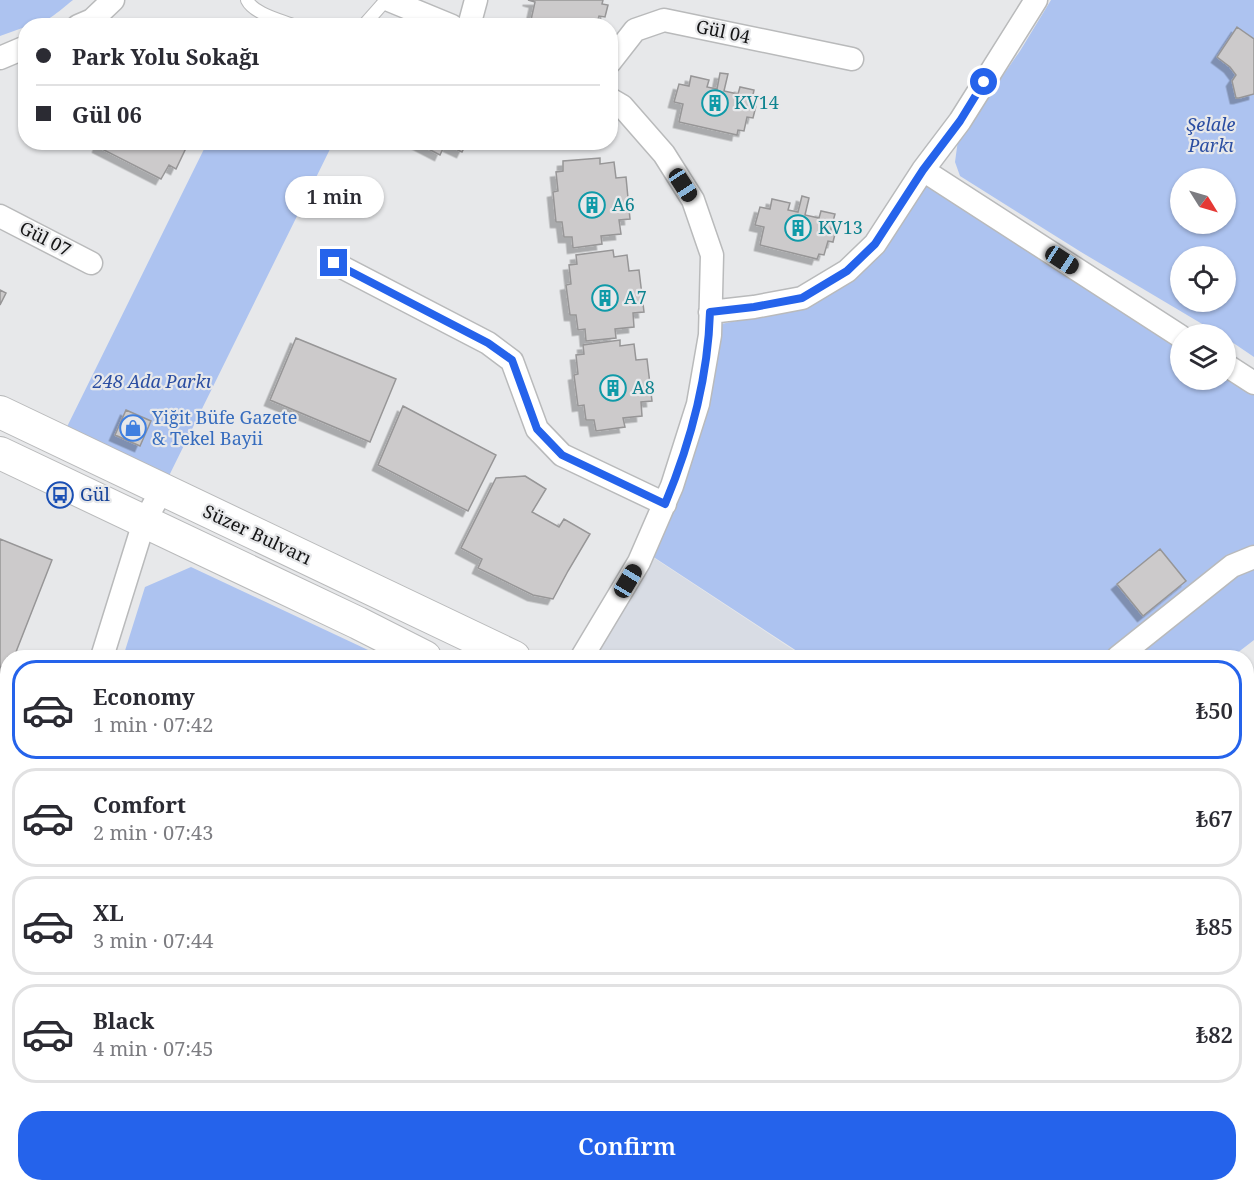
<!DOCTYPE html>
<html lang="en">
<head>
<meta charset="utf-8">
<style>
  :root { --surface:#fff; --page:#f2f2f3; --text:#2b2b33; --muted:#7c7c81; --line:#e1e1e2; --accent:#2563eb }
  body { margin:0; font-family:"Noto Serif",serif; background:var(--page); color:var(--text); height:100vh; display:flex; flex-direction:column; font-size:22px; white-space:nowrap }
  * { box-sizing:border-box; margin:0 }
  p { font-size:20px; color:var(--muted) }
  .icon { flex:none; width:33px; height:33px; fill:none; stroke:currentColor; stroke-width:2; stroke-linecap:round; stroke-linejoin:round }
  .map { position:relative; flex:1; overflow:hidden }
  .side { position:absolute; left:0px; top:650px; width:1254px; height:542px; display:flex; flex-direction:column; background:var(--surface); border-radius:24px 24px 0 0; box-shadow:0 2px 4px #0004 }
  .side>* { flex:none }
  .top-card { position:absolute; left:18px; top:18px; width:600px; height:132px; border-radius:24px; box-shadow:0 2px 4px #0004; display:grid; align-content:center; height:132px; padding:0 18px; background:var(--surface) }
  .needle { width:39px; rotate:127deg }
  .fabs { position:absolute; left:1170px; top:168px; display:grid; gap:12px }
  .fabs a { display:grid; place-items:center; width:66px; height:66px; border-radius:50%; background:var(--surface); box-shadow:0 2px 4px #0004; font-size:30px }
  .end { position:absolute; width:27px; height:27px; margin:-14px; border:8px solid #2563eb; background:#fff; box-shadow:0 0 0 3px #fff }
  .from { border-radius:50% }
  .bubble { position:absolute; height:42px; border-radius:21px; background:var(--surface); box-shadow:0 2px 4px #0004; font-size:20px; font-weight:600; line-height:42px; text-align:center }
  .car { position:absolute; width:18px; height:36px; margin:-18px -9px; border-radius:8px; box-shadow:0 0 4px 2px #0007; background:linear-gradient(#222 24%,#8ab4d8 0 40%,#222 0 76%,#8ab4d8 0 86%,#222 0) }
  .top-card b { display:flex; align-items:center; gap:21px; height:57px; font-size:22px }
  .top-card b+b { border-top:2px solid var(--line) }
  .top-card i { width:15px; height:15px; background:var(--text) }
  ul { padding:10px 0 0; list-style:none }
  li { display:flex; align-items:center; gap:18px; height:99px; margin:0 12px 9px; padding:0 6px; border:3px solid var(--line); border-radius:24px }
  li div { flex:1 }
  li b { display:block; font-size:22px }
  li em { font-style:normal; font-weight:600 }
  li.active { border-color:var(--accent) }
  li>.icon { width:54px; height:54px; stroke-width:1.5 }
  .button { display:flex; gap:12px; margin-top:auto; padding:12px 18px }
  .button a { flex:1; height:69px; border-radius:24px; background:var(--accent); color:#fff; font-size:24px; font-weight:600; line-height:69px; text-align:center }
  .map>svg:first-child { display:block }
  .built { fill:#d8dce4 }
  .green { fill:#adc3f0; fill-rule:evenodd }
  .building { fill:#cccacb; stroke:#979697; stroke-width:1.5; filter:url(#shadow) }
  .lines { fill:none; stroke-linecap:round; stroke-linejoin:round }
  .service-casing { stroke:#b9babb; stroke-width:14 }
  .minor-casing { stroke:#b9babb; stroke-width:25 }
  .secondary-casing { stroke:#b9babb; stroke-width:34 }
  .service { stroke:#fff; stroke-width:12 }
  .minor { stroke:#fff; stroke-width:22 }
  .secondary { stroke:#fff; stroke-width:32 }
  .route { stroke:#2563eb; stroke-width:8 }
  .labels { text-anchor:middle; stroke-width:4.5; stroke-linejoin:round; paint-order:stroke }
  .street-label { font-size:18px; fill:#151516; stroke:#e7e8ea }
  .culture-label { font-size:18px; fill:#0d838f; stroke:#e7e8ea; text-anchor:start }
  .park-label { font-size:18px; font-style:italic; fill:#2b4ea2; stroke:#e7e8ea }
  .shop-label { font-size:18px; fill:#366cbe; stroke:#e7e8ea; text-anchor:start }
  .transit-label { font-size:18px; fill:#164399; stroke:#e7e8ea; text-anchor:start }
</style>
</head>
<body>
<div class="map">
<svg width="1254" height="1190" viewBox="0 0 1254 1190">
  <defs>
    <filter id="shadow"><feDropShadow dx="-5.5" dy="5.5" stdDeviation="0" flood-color="#0004"/></filter>
  </defs>
  <rect width="100%" height="100%" fill="#e7e8ea"/>
  <path class="built" d="M651,556L804,657H597L592,654Z"/>
  <path class="green" d="M0,0H73C59,11 44,26 26,26L25,27L0,36Z
    M1051,0H1254V357L1226,338V334H1219L1081,252L960,176L955,162L958,140L1020,51ZM1180,178H1226V224H1180ZM1180,256H1226V302H1180Z
    M207,143H333L162,490L60,441Z
    M927,173L1180,335V380H1226V364L1254,382V640L1232,657H806L652,556L701,434L721,324L782,312L821,293Z
    M191,567L383,657H123L145,587Z
    M7,1034L8,1184H817L814,1190H0V1059Z"/>
  <path class="building" d="M528,0H603L602,4L608,5L605,17L599,16L596,26H554L531,20L535,2Z
    M1237,27L1254,39V94L1239,98H1236L1232,81L1236,75L1230,67L1217,57Z
    M720,73L728,74L724,91L738,94L740,87L754,90L751,105L756,106L753,118L747,117L744,131L738,130L737,135L679,122L683,104L674,102L679,84L689,86L691,76L709,80L707,87L717,89Z
    M100,142H174L186,148L176,169L169,165L161,179L98,147Z
    M415,142H467L462,152L445,144L440,155Z
    M600,158V164L614,162L616,178L626,177L630,219L619,220L621,234L601,236L602,244L573,248L572,237H564L562,222H556L553,192L558,191L556,172L563,171V161Z
    M802,196L809,198L805,215L819,218L821,211L835,214L831,229L836,230L833,242L828,241L824,255L819,254L817,259L760,245L764,227L755,225L760,207L770,209L772,199L790,203L788,210L798,212Z
    M613,250L614,257L627,255L629,271L639,270L644,312L633,313L634,327L615,329L616,338L586,341L585,329L578,330L576,315H570L566,285L571,284L569,265L577,264L576,255Z
    M0,290L6,293L0,305Z
    M296,338L396,379L370,442L270,400Z
    M620,340V346L634,344L636,360L647,359L652,401L641,402L642,416L623,418L625,427L596,431L594,420H586L584,405L578,406L574,375L578,374L576,355L584,354L583,345Z
    M403,406L496,455L468,511L378,465Z
    M126,410L151,421L140,446L115,435Z
    M525,476L546,489L532,512L559,527L564,519L590,534L568,571L553,599L533,595L478,568L482,559L461,548L496,478Z
    M0,539L52,560L14,657H8V670L0,666Z
    M1160,549L1186,581L1143,616L1117,584Z
    M0,667L8,670V774L0,793Z
    M1254,743V770L1247,745Z
    M1246,943L1254,950V966L1246,974Z
    M1254,1041V1081L1246,1069V1045Z
    M963,1184H1020L1019,1190H962Z"/>
  <g class="lines">
    <g class="service-casing">
      <path id="service" d="M247,0C254,14 281,20 295,26
        M363,26L386,0
        M912,1184L917,1190
        M1195,1190L1201,1184"/>
    </g>
    <g class="minor-casing">
      <path id="minor" d="M389,0L452,26
        M78,26L92,20L113,0
        M469,26L476,0
        M0,58L26,47
        M610,62L635,30L664,20L852,59
        M923,170L1180,336
        M0,216L91,263
        M334,263L488,343L512,361L537,429L562,455L665,504
        M710,312L754,307L802,298L847,271L875,244L923,170L960,121L1036,0
        M1226,365L1254,383
        M102,657L144,522L162,490
        M582,657L639,562L672,486L698,404L710,335L712,255L693,200L664,154L622,106L610,99
        M1118,657L1232,566L1254,557
        M0,815L8,816
        M0,1004L8,978
        M1246,1161L1254,1174
        M1223,1184L1227,1190"/>
    </g>
    <g class="secondary-casing">
      <path id="secondary" d="M0,412L514,657
        M0,453L358,623L425,657
        M848,1190L850,1184
        M880,1190L883,1184"/>
    </g>
    <use href="#service" class="service"/>
    <use href="#minor" class="minor"/>
    <use href="#secondary" class="secondary"/>
  </g>
  <g class="lines">
    <path class="route" d="M334,263L488,343L512,360L537,429L562,455L665,504C690,444 708,377 710,312L754,307L802,298L847,271L875,244L923,170L960,121L984,82"/>
  </g>
  <defs>
    <g id="building-ring" transform="scale(1.35)"><circle r="9.5" fill="#e7e8ea" stroke="#0f9aa8" stroke-width="1.5"/><path d="M-4-6H4V6H1V3H-1V6H-4ZM-2.5-4.3h1.7v1.8h-1.7ZM.8-4.3h1.7v1.8H.8ZM-2.5-1h1.7V.8h-1.7ZM.8-1h1.7V.8H.8Z" fill="#0f9aa8"/></g>
    <g id="shop-ring" transform="scale(1.35)"><circle r="9.5" fill="#e7e8ea" stroke="#3f7fe0" stroke-width="1.5"/><path d="M-5-2.5h2.3a2.7 3.5 0 0 1 5.4 0H5L5.5 6h-11ZM-1.5-2.5h3a1.5 2.3 0 0 0-3 0Z" fill="#3f7fe0"/></g>
    <g id="bus-ring" transform="scale(1.35)"><circle r="9.5" fill="#e7e8ea" stroke="#1a4fb4" stroke-width="1.5"/><path d="M-5-6H5V4H4V6H2V4H-2V6H-4V4H-5ZM-3.5-4V0h7V-4ZM-3.5 1.2v1.5H-2V1.2ZM2 1.2v1.5H3.5V1.2Z" fill="#1a4fb4"/></g>
  </defs>
  <g fill-rule="evenodd">
    <use href="#building-ring" x="715" y="103"/>
    <use href="#building-ring" x="592" y="205"/>
    <use href="#building-ring" x="798" y="228"/>
    <use href="#building-ring" x="605" y="298"/>
    <use href="#building-ring" x="613" y="388"/>
    <use href="#shop-ring" x="133" y="428"/>
    <use href="#bus-ring" x="60" y="495"/>
  </g>
  <g class="labels">
    <g class="street-label">
      <text transform="translate(723 32) rotate(12)" y="6">Gül 04</text>
      <text transform="translate(45 239) rotate(27)" y="6">Gül 07</text>
      <text transform="translate(257 535) rotate(25)" y="6">Süzer Bulvarı</text>
    </g>
    <g class="culture-label">
      <text x="734" y="109">KV14</text>
      <text x="612" y="211">A6</text>
      <text x="818" y="234">KV13</text>
      <text x="624" y="304">A7</text>
      <text x="632" y="394">A8</text>
    </g>
    <g class="park-label">
      <text x="1211" y="131">Şelale<tspan x="1211" dy="21">Parkı</tspan></text>
      <text x="152" y="388">248 Ada Parkı</text>
    </g>
    <g class="shop-label">
      <text x="152" y="424">Yiğit Büfe Gazete<tspan x="152" dy="21">&amp; Tekel Bayii</tspan></text>
    </g>
    <g class="transit-label">
      <text x="80" y="501">Gül</text>
    </g>
  </g>
</svg>
<div class="fabs">
<a><svg class="needle" viewBox="-14 -14 28 28"><path d="M0-13l5 13h-10z" fill="#e53935"/><path d="M0 13l5-13h-10z" fill="#7c7c81"/></svg></a>
<a><svg class="icon" aria-label="locate" viewBox="0 0 24 24"><circle cx="12" cy="12" r="6"/><path d="M12 2v4M12 18v4M2 12h4M18 12h4"/></svg></a>
<a><svg class="icon" aria-label="layers" viewBox="0 0 24 24"><path d="M12 4l9 5-9 5-9-5zM3 14l9 5 9-5"/></svg></a>
</div>
<i class="end from" style="left:984px;top:82px"></i>
<i class="end" style="left:334px;top:263px"></i>
<div class="bubble" style="left:285px;top:176px;width:99px">1 min</div>
<i class="car" style="left:683px;top:185px;rotate:147deg"></i>
<i class="car" style="left:1062px;top:260px;rotate:123deg"></i>
<i class="car" style="left:628px;top:581px;rotate:31deg"></i>
<div class="top-card">
<b><i class="from"></i>Park Yolu Sokağı</b>
<b><i></i>Gül 06</b>
</div>
<section class="side">
<ul>
<li class="active"><svg class="icon" aria-label="car" viewBox="0 0 24 24"><path d="M5 17H2v-5l4-1 3-4h7l3 4 3 1v5h-3M9 17h6M6 11h13"/><circle cx="7" cy="17" r="2"/><circle cx="17" cy="17" r="2"/></svg><div><b>Economy</b><p>1 min · 07:42</p></div><em>₺50</em></li>
<li><svg class="icon" aria-label="car" viewBox="0 0 24 24"><path d="M5 17H2v-5l4-1 3-4h7l3 4 3 1v5h-3M9 17h6M6 11h13"/><circle cx="7" cy="17" r="2"/><circle cx="17" cy="17" r="2"/></svg><div><b>Comfort</b><p>2 min · 07:43</p></div><em>₺67</em></li>
<li><svg class="icon" aria-label="car" viewBox="0 0 24 24"><path d="M5 17H2v-5l4-1 3-4h7l3 4 3 1v5h-3M9 17h6M6 11h13"/><circle cx="7" cy="17" r="2"/><circle cx="17" cy="17" r="2"/></svg><div><b>XL</b><p>3 min · 07:44</p></div><em>₺85</em></li>
<li><svg class="icon" aria-label="car" viewBox="0 0 24 24"><path d="M5 17H2v-5l4-1 3-4h7l3 4 3 1v5h-3M9 17h6M6 11h13"/><circle cx="7" cy="17" r="2"/><circle cx="17" cy="17" r="2"/></svg><div><b>Black</b><p>4 min · 07:45</p></div><em>₺82</em></li>
</ul>
<div class="button"><a>Confirm</a></div>
</section>
</div>
</body>
</html>
